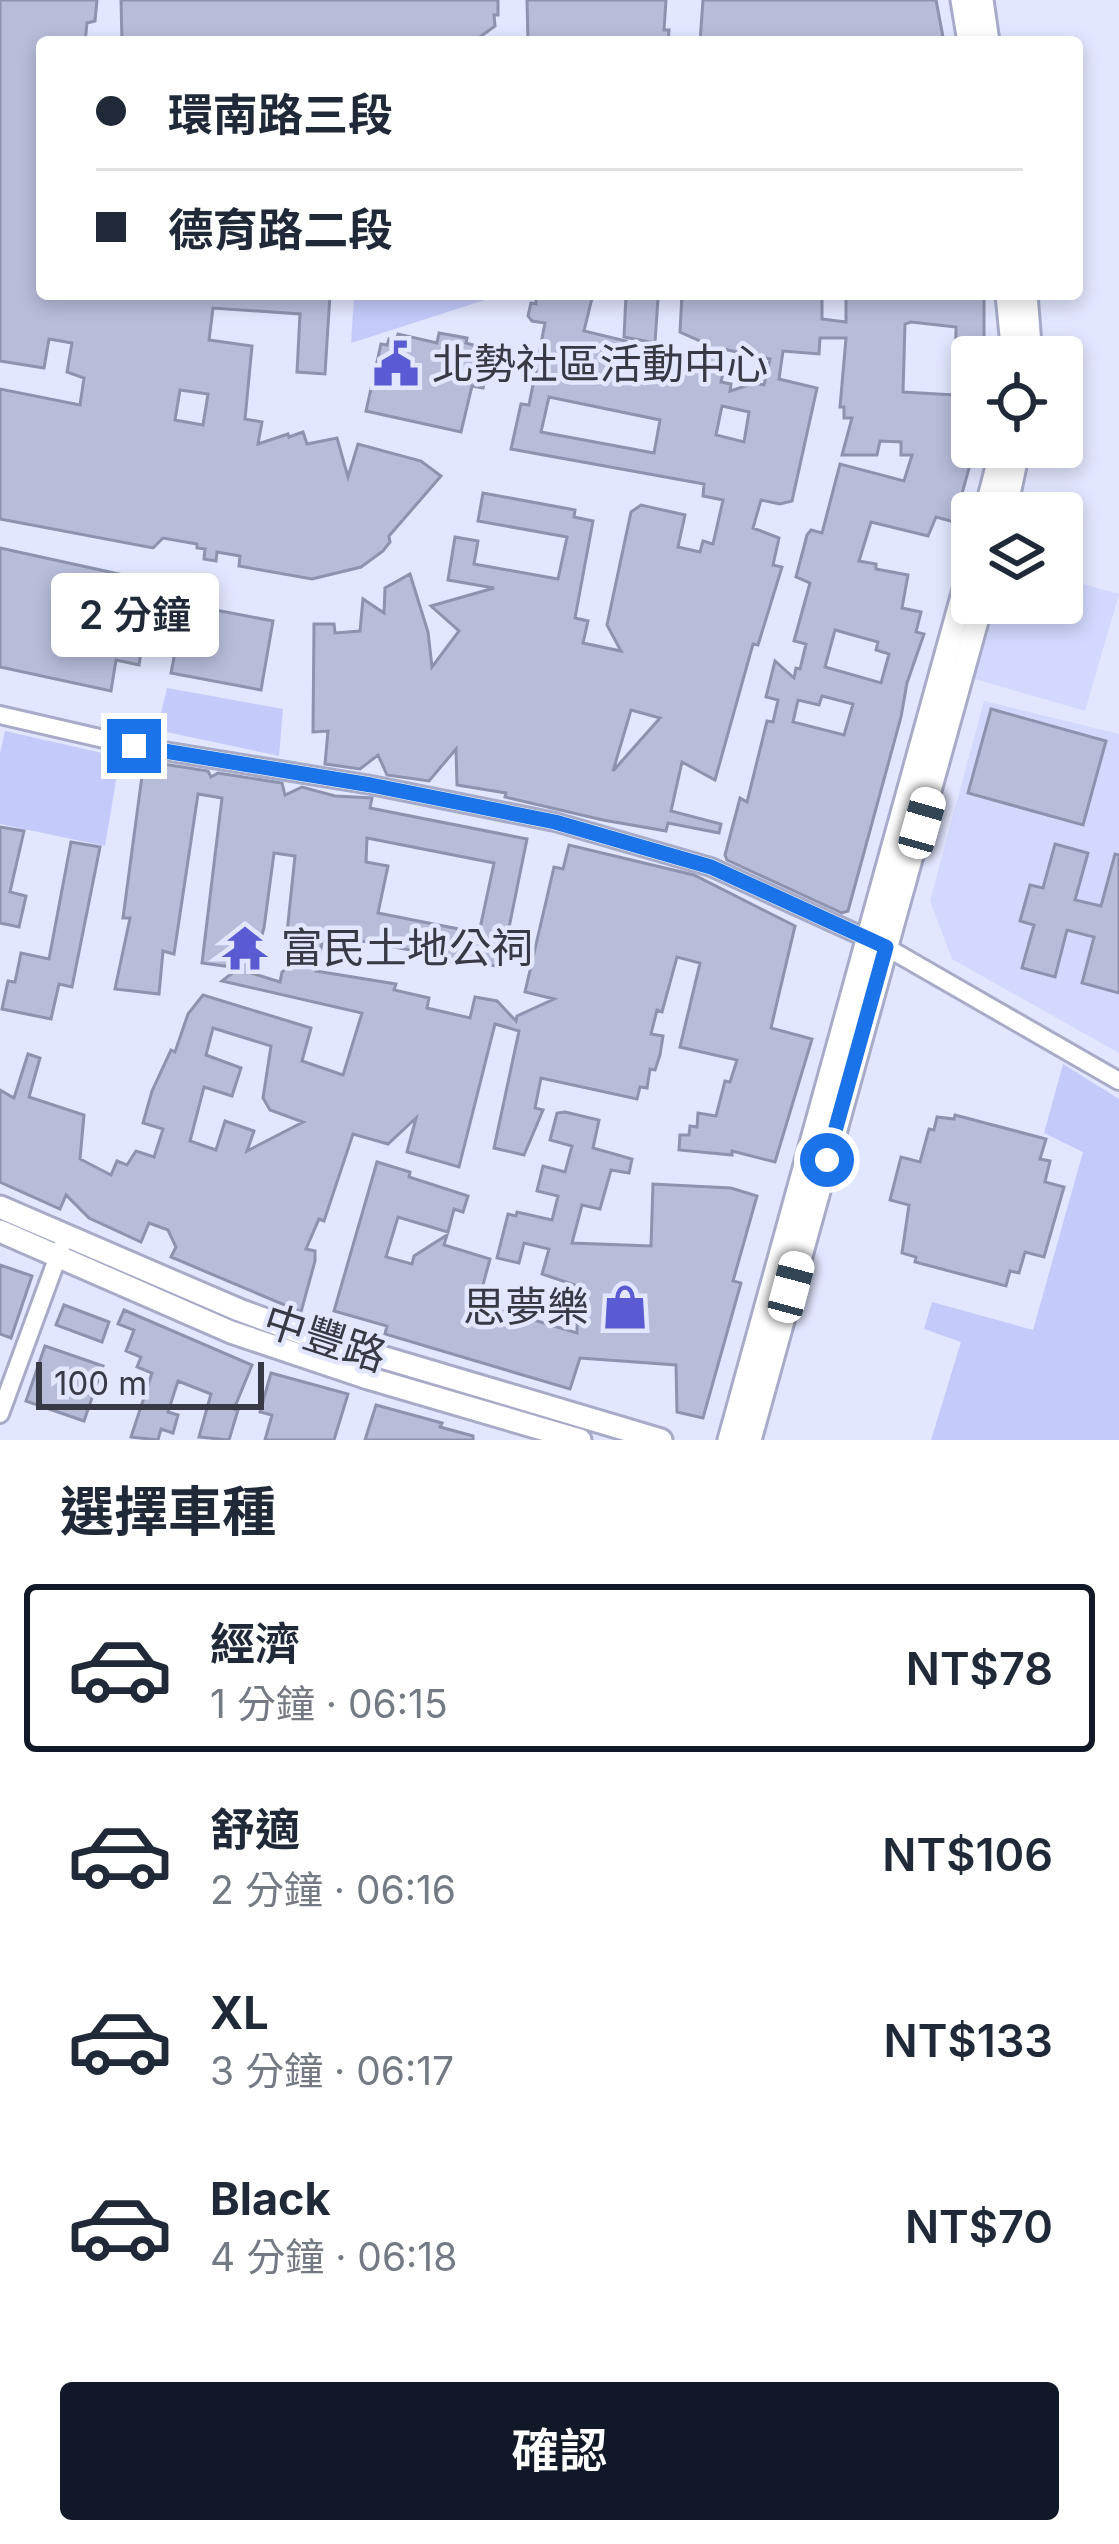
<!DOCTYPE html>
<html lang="zh-TW">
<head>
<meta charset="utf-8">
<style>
  :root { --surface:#fff; --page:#f2f2f3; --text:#1f2937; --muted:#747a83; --line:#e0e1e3; --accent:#111827 }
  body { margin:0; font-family:Inter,"Noto Sans TC",sans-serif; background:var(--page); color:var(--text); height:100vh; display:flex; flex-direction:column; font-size:45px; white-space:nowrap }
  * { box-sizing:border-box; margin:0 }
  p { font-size:39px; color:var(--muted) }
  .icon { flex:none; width:66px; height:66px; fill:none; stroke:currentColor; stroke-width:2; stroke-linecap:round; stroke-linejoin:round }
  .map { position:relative; height:1440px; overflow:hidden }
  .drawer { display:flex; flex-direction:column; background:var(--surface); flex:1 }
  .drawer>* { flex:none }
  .hud { position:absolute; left:36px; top:36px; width:1047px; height:264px; border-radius:12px; box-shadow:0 6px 18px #0003; display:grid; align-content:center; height:264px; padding:0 60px; background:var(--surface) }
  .controls { position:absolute; left:951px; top:336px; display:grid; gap:24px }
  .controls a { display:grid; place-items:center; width:132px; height:132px; border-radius:12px; background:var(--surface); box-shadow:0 6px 18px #0003; font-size:60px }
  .scale { position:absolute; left:36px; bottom:30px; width:228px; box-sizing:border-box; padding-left:12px; border:6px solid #373945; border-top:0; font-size:33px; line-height:42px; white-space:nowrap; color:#373945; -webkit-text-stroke:9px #e2e6fe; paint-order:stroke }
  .end { position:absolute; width:54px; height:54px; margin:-27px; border:15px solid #1a73e8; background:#fff; box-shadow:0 0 0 6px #fff }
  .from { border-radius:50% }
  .bubble { position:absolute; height:84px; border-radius:12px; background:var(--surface); box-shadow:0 6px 18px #0003; font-size:39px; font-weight:600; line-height:84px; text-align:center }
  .car { position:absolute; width:36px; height:72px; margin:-36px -18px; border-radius:15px; box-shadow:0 0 9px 3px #0007; background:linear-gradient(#fff 24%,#345 0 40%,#fff 0 76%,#345 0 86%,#fff 0) }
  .hud b { display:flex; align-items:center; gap:42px; height:114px; font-size:45px }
  .hud b+b { border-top:3px solid var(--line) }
  .hud i { width:30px; height:30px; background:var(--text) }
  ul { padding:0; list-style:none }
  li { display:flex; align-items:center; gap:36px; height:168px; margin:0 24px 18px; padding:0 36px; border:6px solid transparent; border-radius:12px }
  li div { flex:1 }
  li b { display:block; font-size:45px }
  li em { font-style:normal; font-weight:600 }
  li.on { border-color:var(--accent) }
  li>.icon { width:108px; height:108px; stroke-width:1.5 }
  h2 { padding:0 60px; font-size:54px; line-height:144px }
  .action { display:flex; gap:24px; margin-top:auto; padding:24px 60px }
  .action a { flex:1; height:138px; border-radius:12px; background:var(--accent); color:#fff; font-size:48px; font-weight:600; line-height:138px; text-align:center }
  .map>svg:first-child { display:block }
  .built { fill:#d3d9fe }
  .green { fill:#c4cbfb }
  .building { fill:#b7bcd9; stroke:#8d92ae; stroke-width:3; fill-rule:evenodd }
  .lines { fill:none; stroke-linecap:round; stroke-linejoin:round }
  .minor-casing { stroke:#a7abc8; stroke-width:22 }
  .major-casing { stroke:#a7abc8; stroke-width:27 }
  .minor { stroke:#fff; stroke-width:16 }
  .major { stroke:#fff; stroke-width:21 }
  .route { stroke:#1a73e8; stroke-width:15 }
  .labels { text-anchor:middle; stroke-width:9; stroke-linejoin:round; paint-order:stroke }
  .poi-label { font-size:42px; fill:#373945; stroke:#e2e6fe; text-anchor:start }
  .street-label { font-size:42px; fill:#373945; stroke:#e2e6fe }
</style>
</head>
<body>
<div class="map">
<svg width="1119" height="1440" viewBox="0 0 1119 1440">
  <rect width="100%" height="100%" fill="#e2e6fe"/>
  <path class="built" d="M1062,578L1119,594L1085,711L971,678L991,603H1062Z
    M984,701L1119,734V1053L952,959L930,901Z"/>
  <path class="green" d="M376,294H476L485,300L351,343L354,297L375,299Z
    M167,688L283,709L279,756L157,730Z
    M5,731L120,757L105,846L0,824V754Z
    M1063,1064L1119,1099V1440H931L961,1342L924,1329L932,1302L1033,1330L1083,1152L1044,1133Z"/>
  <path class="building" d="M0,0H97L95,21L87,23L85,42H42V294H330L325,374L297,372L300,314L213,308L209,340L252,346L245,419L262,422L258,444L288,434L289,437L303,432L307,444L337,438L348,477L358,444L421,461L441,476L389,536L390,542L383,551L361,567L312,579L239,566L240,556L217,552L216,561L204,559L205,549L197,548V544L163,538L153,548L0,519V389L80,405L84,378L67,372L72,343L49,339L44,368L0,361ZM180,390L208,394L203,425L175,420Z
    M121,0H498V15H494L495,26L473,42H122Z
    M527,0H666L664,30H669L668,42H528Z
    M703,0H936L944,42H700Z
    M536,294H593L584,331L626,341L616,366L658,375L663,361L700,366L702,342L680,332L682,294H822V319L846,322V294H984V357H972V447H975L954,522L936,517L928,536L871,522L859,561L876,564V569L908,575L902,608L921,612L916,632L924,634L907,683L901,717L848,911L842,913L727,860L725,855L740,798L747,802L767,721L773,722L778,700L766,697L775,661L794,678L796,668L800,669L806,644L794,641L810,583L796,577L807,535L811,530L822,533L840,464L904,481L912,455H901V442L880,441L877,455H842L852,418H844V407H840L846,338H820L819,354L783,351L779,379L817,388L792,501L780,504L761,500L753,528L779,538L773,565L782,567L758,645L753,644L715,780L682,762L671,811L721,824L719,833L668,823L666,831L603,820L505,797L506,793L457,785L456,749L429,781L387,775L378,755L360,769L325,764L328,731L313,732L314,624H334L335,633L360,631L363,599L384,613L385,588L410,574L428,632L432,667L459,631L431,606L494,588L448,580L455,537L478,541L474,564L558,579L567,537L478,521L483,493L575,510L574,517L593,521L575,618L588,621L583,643L621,651L607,625L631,512L641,505L685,515L678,547L700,552L703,541L713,544L723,500L703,496L704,484L511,449L521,404L529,405L545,323L532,321L528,316L531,303L536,304ZM911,322L956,327L955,395L903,392L905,324ZM723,349L770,359L764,385L755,383L730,391L731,384L721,382L723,374L717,372ZM549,397L660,420L654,453L541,432ZM722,406L749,412L744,442L716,435ZM835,630L878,642L876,650L889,654L881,683L825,667ZM822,696L853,704L844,735L793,722L798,700L819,705ZM631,710L660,718L613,771Z
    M626,295L658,298L655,343L624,337Z
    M439,333L467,338L466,343L480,347L475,373L486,376L483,388L472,386L461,432L366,411L381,344L387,345L389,339L396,340L398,334L437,343Z
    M0,548L146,580L144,592L150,594L139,665L116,660L111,691L0,667Z
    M184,604L273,621L261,690L171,673Z
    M991,709L1106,741L1083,825L968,793Z
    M144,761L208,771L211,777L218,773L282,783L285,795L302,787L335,796L372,798L370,808L527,839L501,967L324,934L316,971L396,984L394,990L429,998L427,1008L470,1018L475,997L497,1001L516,1021L517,1016L554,999L525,992L554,867L563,869L569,845L694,875L795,926L771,1028L812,1039L775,1162L732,1151V1155L679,1150L680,1135H689L690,1126L697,1127L698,1113L716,1116L725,1081L730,1082L737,1060L680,1047L700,963L677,957L662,1012L657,1010L651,1034L663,1036L660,1055L655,1070L650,1069L647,1088L640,1087L637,1099L541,1078L535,1108L543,1110L524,1155L494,1148L519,1031L495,1024L459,1167L407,1152L416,1118L388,1144L353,1134L324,1221L319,1219L306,1249L315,1251V1261L301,1312L171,1257L176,1247L168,1230L149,1223L141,1242L89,1218L66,1195L60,1209L0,1182V1090L14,1098L28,1054L40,1058L29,1097L84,1115L80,1159L111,1175L117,1161L127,1165L136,1151L154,1157L163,1129L143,1123L152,1091L171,1050L175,1052L188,1014L203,995L311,1028L302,1061L343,1075L362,1013L222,981L239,968L202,963L222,798L198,794L174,954L163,951L159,994L115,989L130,918H123ZM367,838L494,863L479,933L378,913L388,866L366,862ZM274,853L295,856L286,942L299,959L282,972L280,982L251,973L264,928ZM213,1028L271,1046L263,1098L270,1110L303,1122L247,1151L254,1131L225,1121L216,1150L190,1141L204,1087L232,1096L241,1068L206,1055Z
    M0,827L24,831L10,892L26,896L19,927L0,923Z
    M71,842L100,847L72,987L59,984L51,1019L2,1009L8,981L15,982L21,953L49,959Z
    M1055,844L1088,853L1075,900L1101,906L1115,854L1119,855V993L1082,983L1094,937L1067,930L1055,977L1022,968L1034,925L1020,921L1030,885L1043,888Z
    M565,1112L599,1120L593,1148L632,1159L629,1173L611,1170L600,1209L582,1205L572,1243L651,1246L653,1184L731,1188L757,1196L733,1281L741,1283L703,1418L677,1412L676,1365L580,1358L570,1389L385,1334L387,1326L334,1311L377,1162L410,1172L409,1177L468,1196L463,1212L454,1209L448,1232L398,1217L386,1257L412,1264L414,1256L447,1235L444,1245L490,1259L478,1303L577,1333L578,1286L542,1274L549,1249L524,1243L519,1263L497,1258L508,1214L516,1216L517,1212L552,1220L558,1196L537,1191L543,1166L565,1172L572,1146L550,1140L557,1113Z
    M955,1115L1046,1139L1040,1159L1050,1161L1045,1182L1064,1187L1044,1257L1025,1252L1019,1273L1010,1271L1006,1286L915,1262L916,1257L902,1253L909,1205L890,1200L901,1157L920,1162L929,1129L934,1130L937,1117L954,1119Z
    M0,1265L32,1276L11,1338L0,1334Z
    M64,1305L109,1322L102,1342L56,1325Z
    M124,1310L252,1365L234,1409L238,1410L229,1440L199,1437L211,1394L178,1381L168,1412L178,1415L173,1433L161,1429L158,1440L131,1437L152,1373L137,1367L141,1357L126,1351L134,1330L118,1324Z
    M45,1346L103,1366L84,1421L26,1401Z
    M271,1373L348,1394L334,1440H265L272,1415L260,1412Z
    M376,1405L442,1423L440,1427L473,1436V1440H365Z"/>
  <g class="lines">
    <g class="minor-casing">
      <path id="minor" d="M0,715L134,746L371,785L555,822L711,867L886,947L1119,1081
        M0,1414L61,1248"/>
    </g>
    <g class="major-casing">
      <path id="major" d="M962,0L969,42
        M982,0L988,42
        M1007,294L1013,357
        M1026,294L1031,357
        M985,513L1002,447
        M1005,513L1019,447
        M0,1207L239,1310L304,1334L661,1440
        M0,1231L231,1332L368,1378L580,1440
        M729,1440L972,560
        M750,1440L982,603"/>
    </g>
    <use href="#minor" class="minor"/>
    <use href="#major" class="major"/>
  </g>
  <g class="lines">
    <path class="route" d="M134,746L371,785L555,822L711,867L886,947L827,1160"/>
  </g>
  <defs>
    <g id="civic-bare" transform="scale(3.6)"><path d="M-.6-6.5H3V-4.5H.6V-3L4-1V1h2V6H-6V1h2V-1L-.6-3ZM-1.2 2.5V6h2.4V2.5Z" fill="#5a5ad2" stroke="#e2e6fe" stroke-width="2.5" paint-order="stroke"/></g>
    <g id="temple-bare" transform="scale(3.6)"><path d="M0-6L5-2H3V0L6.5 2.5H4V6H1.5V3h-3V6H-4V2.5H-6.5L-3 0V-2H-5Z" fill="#5a5ad2" stroke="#e2e6fe" stroke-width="2.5" paint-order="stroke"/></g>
    <g id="shop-bare" transform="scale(3.6)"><path d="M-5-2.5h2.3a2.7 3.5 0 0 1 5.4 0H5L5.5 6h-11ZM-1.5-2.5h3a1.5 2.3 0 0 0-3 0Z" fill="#5a5ad2" stroke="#e2e6fe" stroke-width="2.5" paint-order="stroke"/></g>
  </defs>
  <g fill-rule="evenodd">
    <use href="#civic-bare" x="396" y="364"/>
    <use href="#temple-bare" x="245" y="948"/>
    <use href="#shop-bare" x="625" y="1307"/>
  </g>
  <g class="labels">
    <g class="poi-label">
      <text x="432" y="379">北勢社區活動中心</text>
      <text x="281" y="963">富民土地公祠</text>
      <text x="589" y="1322" text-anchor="end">思夢樂</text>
    </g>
    <g class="street-label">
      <text transform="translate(325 1338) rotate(18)" y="15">中豐路</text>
    </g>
  </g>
</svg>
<div class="controls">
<a><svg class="icon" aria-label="locate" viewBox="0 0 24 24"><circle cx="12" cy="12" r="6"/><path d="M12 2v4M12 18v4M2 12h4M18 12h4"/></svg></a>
<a><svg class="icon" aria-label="layers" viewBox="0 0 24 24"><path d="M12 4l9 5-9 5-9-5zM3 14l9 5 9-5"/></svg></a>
</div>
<div class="scale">100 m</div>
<i class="end from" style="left:827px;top:1160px"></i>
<i class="end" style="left:134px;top:746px"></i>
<div class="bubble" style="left:51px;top:573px;width:168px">2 分鐘</div>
<i class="car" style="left:922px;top:823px;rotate:16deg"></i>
<i class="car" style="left:791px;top:1287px;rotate:15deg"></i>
<div class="hud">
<b><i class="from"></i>環南路三段</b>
<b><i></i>德育路二段</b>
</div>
</div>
<section class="drawer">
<h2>選擇車種</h2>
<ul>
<li class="on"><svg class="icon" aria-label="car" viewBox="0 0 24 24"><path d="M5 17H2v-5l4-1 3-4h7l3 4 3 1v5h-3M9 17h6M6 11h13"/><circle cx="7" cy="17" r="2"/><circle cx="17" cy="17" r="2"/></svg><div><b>經濟</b><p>1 分鐘 · 06:15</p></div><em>NT$78</em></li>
<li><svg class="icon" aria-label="car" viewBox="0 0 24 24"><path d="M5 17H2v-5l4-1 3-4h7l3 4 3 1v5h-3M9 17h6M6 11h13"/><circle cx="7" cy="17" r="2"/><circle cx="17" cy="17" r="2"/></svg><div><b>舒適</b><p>2 分鐘 · 06:16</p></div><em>NT$106</em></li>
<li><svg class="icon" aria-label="car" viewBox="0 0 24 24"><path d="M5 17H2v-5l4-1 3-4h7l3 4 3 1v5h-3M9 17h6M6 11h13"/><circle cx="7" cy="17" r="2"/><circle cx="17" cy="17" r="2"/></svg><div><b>XL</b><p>3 分鐘 · 06:17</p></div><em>NT$133</em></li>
<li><svg class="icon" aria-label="car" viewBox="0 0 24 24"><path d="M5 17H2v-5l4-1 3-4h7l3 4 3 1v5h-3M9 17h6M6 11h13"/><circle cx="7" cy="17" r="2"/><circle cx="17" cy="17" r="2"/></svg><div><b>Black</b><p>4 分鐘 · 06:18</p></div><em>NT$70</em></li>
</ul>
<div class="action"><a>確認</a></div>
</section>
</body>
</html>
